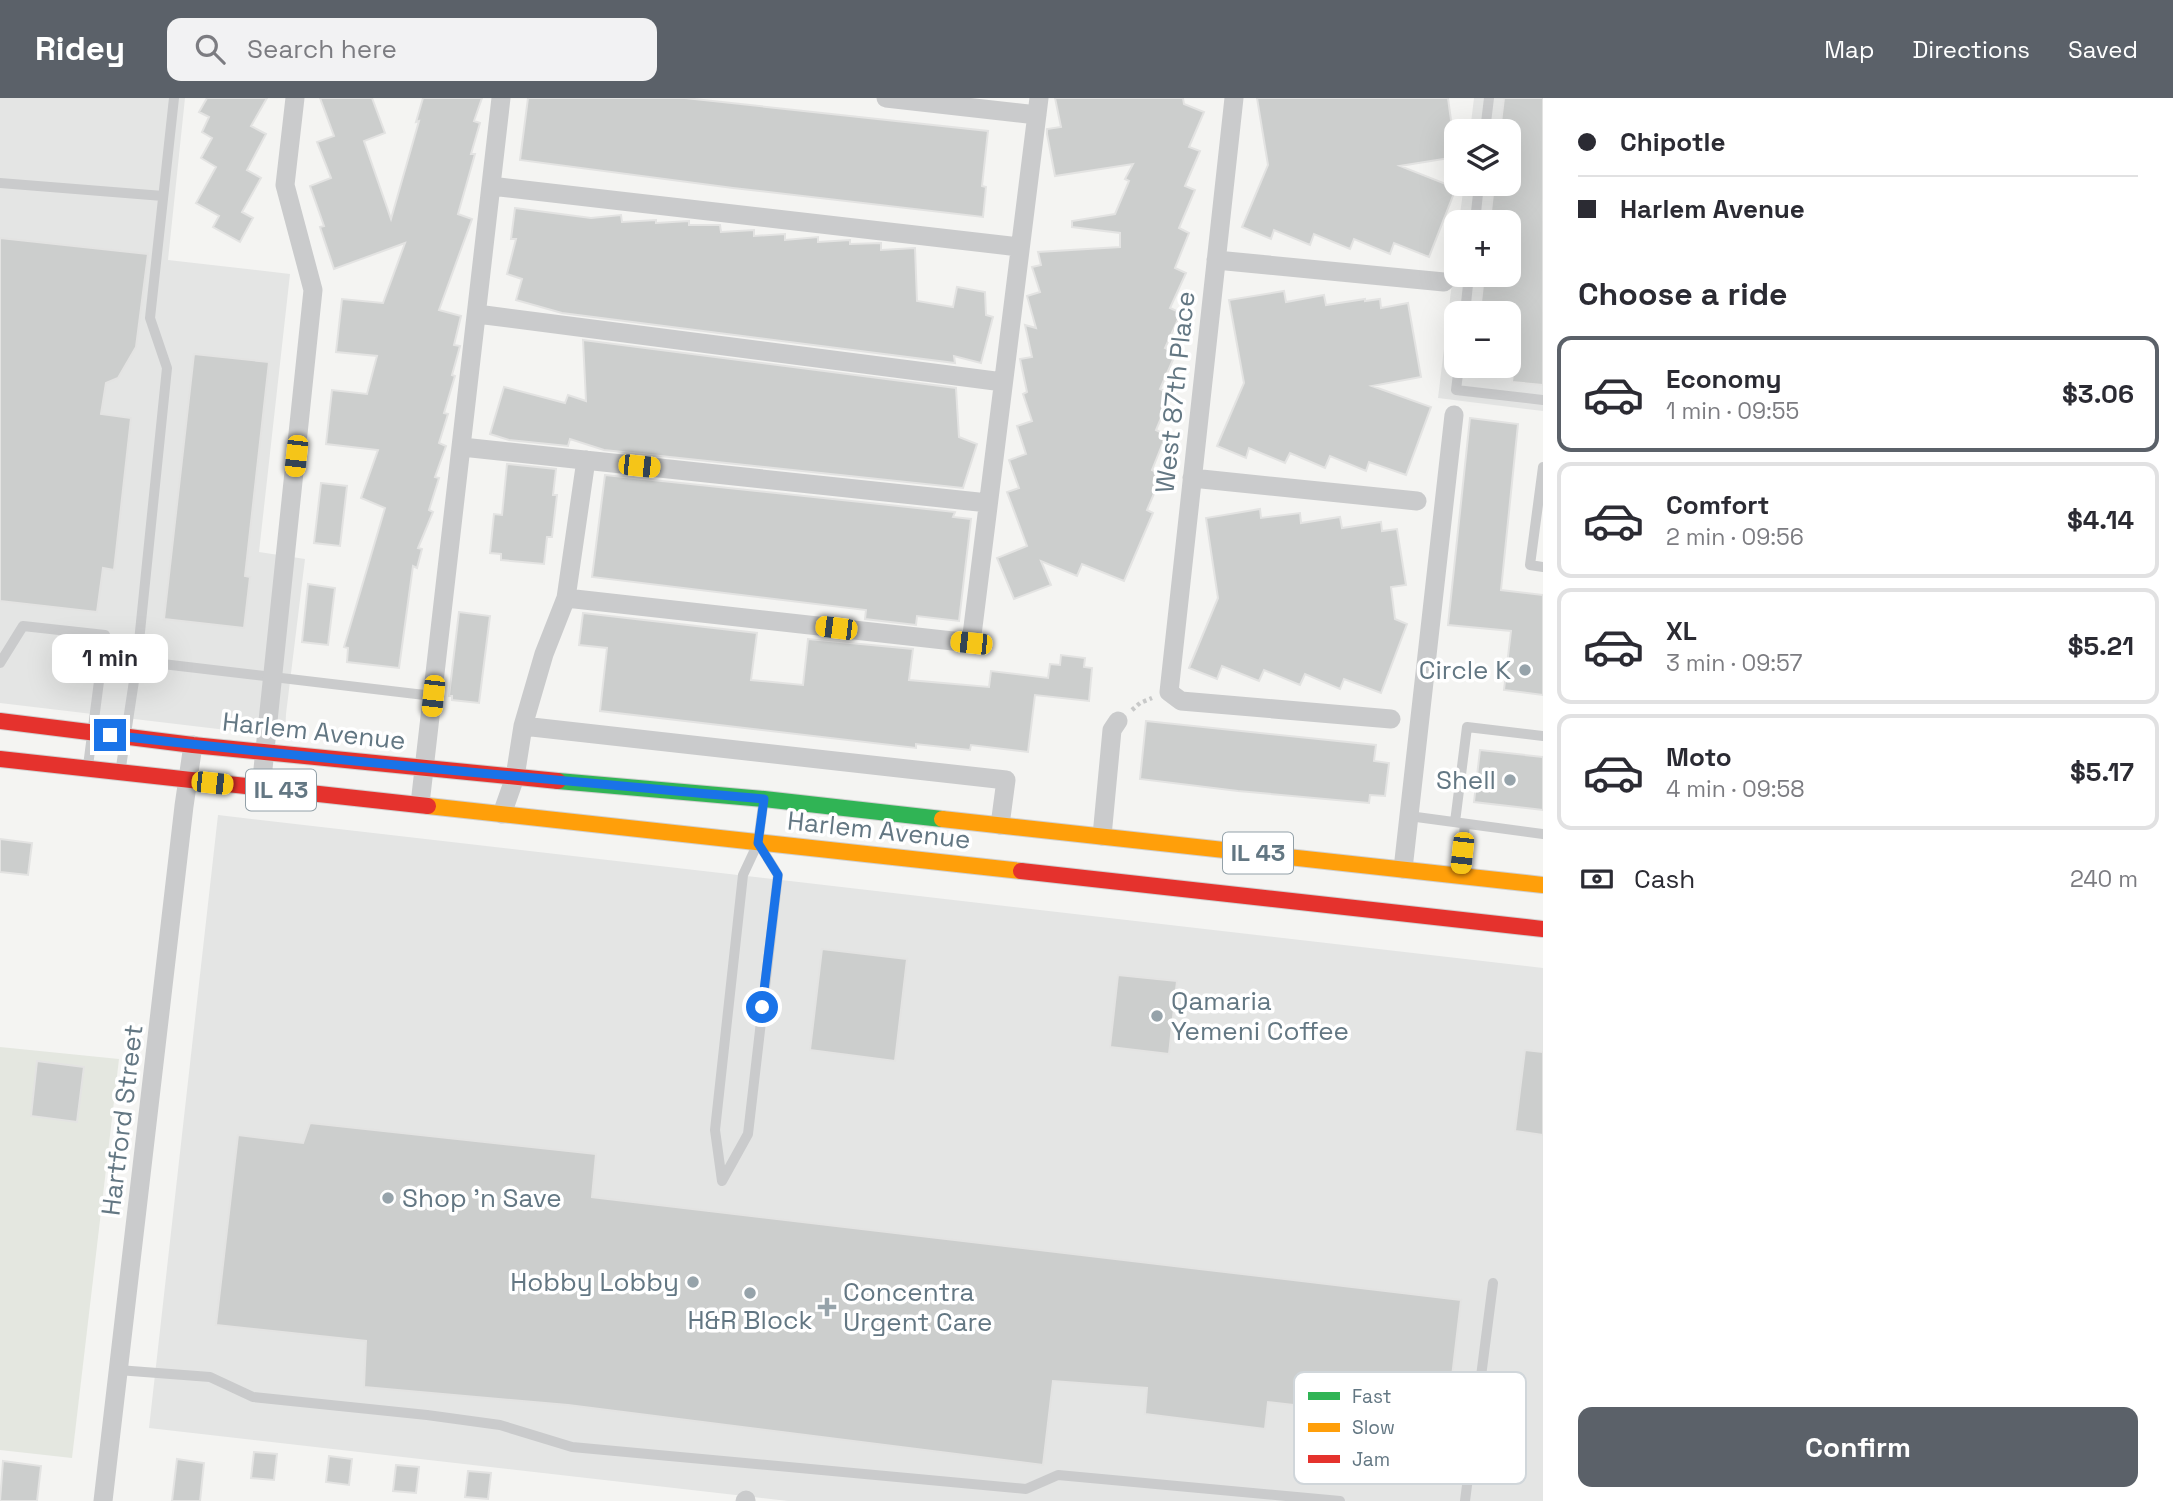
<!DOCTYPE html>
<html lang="en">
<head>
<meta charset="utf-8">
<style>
  :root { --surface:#fff; --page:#f2f2f3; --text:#2b2b33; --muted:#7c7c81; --line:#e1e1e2; --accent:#5b6169 }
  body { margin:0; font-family:"Space Grotesk",sans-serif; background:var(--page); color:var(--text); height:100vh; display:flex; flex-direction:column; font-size:26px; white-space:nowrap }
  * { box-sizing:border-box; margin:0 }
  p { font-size:23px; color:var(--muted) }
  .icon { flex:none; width:38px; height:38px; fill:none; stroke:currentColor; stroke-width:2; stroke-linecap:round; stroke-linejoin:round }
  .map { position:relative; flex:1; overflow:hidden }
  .panel { display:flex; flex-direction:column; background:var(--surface); width:630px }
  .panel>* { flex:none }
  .banner { display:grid; align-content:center; height:154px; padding:0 35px; background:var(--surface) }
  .tools { position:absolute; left:1444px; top:21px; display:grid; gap:14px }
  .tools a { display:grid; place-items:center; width:77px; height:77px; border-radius:14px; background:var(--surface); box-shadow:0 7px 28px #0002; font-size:35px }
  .end { position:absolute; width:32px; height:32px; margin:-16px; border:9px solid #1a73e8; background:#fff; box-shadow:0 0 0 4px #fff }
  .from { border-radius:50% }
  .bubble { position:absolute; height:49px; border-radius:14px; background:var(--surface); box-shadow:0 7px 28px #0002; font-size:23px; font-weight:700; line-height:49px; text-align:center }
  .car { position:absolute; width:21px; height:42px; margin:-21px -10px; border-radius:9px; box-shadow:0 0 5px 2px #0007; background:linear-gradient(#f5c518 24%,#345 0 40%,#f5c518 0 76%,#345 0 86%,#f5c518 0) }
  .banner b { display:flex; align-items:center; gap:24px; height:66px; font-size:26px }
  .banner b+b { border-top:2px solid var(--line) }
  .banner i { width:18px; height:18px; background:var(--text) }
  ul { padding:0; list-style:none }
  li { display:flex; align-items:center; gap:21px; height:116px; margin:0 14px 10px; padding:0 21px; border:4px solid var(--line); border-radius:14px }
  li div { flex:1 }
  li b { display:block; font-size:26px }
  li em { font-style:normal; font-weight:700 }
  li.selected { border-color:var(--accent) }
  li>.icon { width:63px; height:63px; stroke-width:1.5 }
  h2 { padding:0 35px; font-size:32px; line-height:84px }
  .pay { display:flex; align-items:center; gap:18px; height:77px; padding:0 35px; font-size:26px }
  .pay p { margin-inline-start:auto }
  .button { display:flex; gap:14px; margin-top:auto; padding:14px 35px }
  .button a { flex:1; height:80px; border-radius:14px; background:var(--accent); color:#fff; font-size:28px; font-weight:700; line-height:80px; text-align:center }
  header { display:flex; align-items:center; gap:42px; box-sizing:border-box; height:98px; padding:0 35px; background:var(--accent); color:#fff }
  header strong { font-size:33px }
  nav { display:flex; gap:38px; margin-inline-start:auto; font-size:24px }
  .search { width:490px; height:63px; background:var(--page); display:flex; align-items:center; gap:18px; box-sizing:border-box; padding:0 24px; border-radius:14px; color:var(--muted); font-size:26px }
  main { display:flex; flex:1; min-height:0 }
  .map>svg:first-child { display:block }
  .built { fill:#e4e5e4; fill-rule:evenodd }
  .green { fill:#e4e7e0 }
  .building { fill:#cccecd; stroke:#e3e3e2; stroke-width:2 }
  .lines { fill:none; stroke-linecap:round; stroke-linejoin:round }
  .fast-casing { stroke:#d0d0d0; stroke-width:18 }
  .slow-casing { stroke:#d0d0d0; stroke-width:18 }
  .jam-casing { stroke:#d0d0d0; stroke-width:18 }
  .path { stroke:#c8c9c9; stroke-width:4.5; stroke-dasharray:3.5 3.5; stroke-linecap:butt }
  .lane { stroke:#cacbcc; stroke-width:10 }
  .street { stroke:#cacbcc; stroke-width:19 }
  .fast { stroke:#30b455; stroke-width:16 }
  .slow { stroke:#ff9f0a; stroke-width:16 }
  .jam { stroke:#e5322d; stroke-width:16 }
  .route { stroke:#1a73e8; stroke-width:9 }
  .poi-dot { fill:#96a3aa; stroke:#fff; stroke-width:2.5 }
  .labels { text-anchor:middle; stroke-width:7; stroke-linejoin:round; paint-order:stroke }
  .shield { fill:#fff; stroke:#92a0a8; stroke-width:2 }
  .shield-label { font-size:24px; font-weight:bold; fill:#637783 }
  .street-label { font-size:26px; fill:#637783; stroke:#fff }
  .poi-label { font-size:26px; fill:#637783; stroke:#fff; text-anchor:end }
  .key { fill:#fff; stroke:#d0d6da; stroke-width:2 }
  .key-label { font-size:19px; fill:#637783 }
</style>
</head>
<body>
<header>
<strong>Ridey</strong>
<div class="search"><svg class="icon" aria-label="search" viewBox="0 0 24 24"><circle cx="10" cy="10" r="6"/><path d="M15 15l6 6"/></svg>Search here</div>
<nav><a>Map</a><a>Directions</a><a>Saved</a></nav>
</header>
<main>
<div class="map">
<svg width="1543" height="1403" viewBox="0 0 1543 1403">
  <rect width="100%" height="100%" fill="#f4f4f2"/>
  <path class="built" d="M0,0H185L168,162L290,176L259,454L305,461L286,616L285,639L0,605Z
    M1474,0H1543V313L1438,300L1456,152V177H1508V124H1459L1464,86H1508V33H1470ZM1456,215H1508V268H1456Z
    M218,717L1543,870V1403H788L149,1330Z"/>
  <path class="green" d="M0,949L119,961L72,1360L0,1352Z"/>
  <path class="building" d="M207,0H267L251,28L266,36L247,72L261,80L242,114L253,120L240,144L213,129L219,118L196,105L216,69L201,60L212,40L202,34L209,19L199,14Z
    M320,0H372L385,35L364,43L391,121L419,23L416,24L423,0H482L474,23L480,25L471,56H475L458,116L472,121L439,212L461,218L454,247L460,248L452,277L455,278L444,315L448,316L439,345L446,348L435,379L439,380L429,412L433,414L418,450L422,451L417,470L413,468L399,570L347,564L348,550L344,549L385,410L361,400L378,352L326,346L332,292L367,296L377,258L336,254L342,201L383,205L405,145L334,171L320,129L324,128L310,88L331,80L317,44L334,38Z
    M528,0H685L988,33L982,88L986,89L983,119L733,90L520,62Z
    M1055,0H1183L1184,6L1204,14L1189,49L1200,53L1185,88L1195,92L1179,130L1189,135L1175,170L1186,175L1170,210L1181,215L1165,250L1176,255L1160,291L1171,296L1156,332L1166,337L1152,372L1162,377L1147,412L1153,415L1124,483L1082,466L1077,478L1041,463L1051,487L1014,501L997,460L1027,448L1007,394L1019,390L1009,362L1026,356L1017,328L1032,323L1023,296L1027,294L1020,261L1032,259L1025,227L1036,230L1027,198L1040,194L1032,169L1041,167L1038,154L1120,149V135L1072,129V123L1115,116L1129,83L1125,81L1133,66L1055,78L1047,36V31L1061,29Z
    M1257,0H1448L1456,59L1400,68L1456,90L1429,159L1394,145L1390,156L1354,141L1350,151L1314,136L1310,147L1274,132L1271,141L1242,129L1268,67Z
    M1504,0H1543V287L1512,284L1518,229L1508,228V215H1480L1484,177H1508V124H1490L1494,86H1508V33H1500Z
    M515,110L591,120L621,117L622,124L656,122V125L689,123V127H720L721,134L754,132V138L785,136V142L818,139V144L850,142V146L881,145V152L915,150L917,203L953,209L957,189L985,194L986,217L993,219L981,265L954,258L955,265L562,215L516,202L522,181L507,176L516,141H511Z
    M0,140L148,156L136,249L118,280L106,285L101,316L131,320L114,472L103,470L97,514L0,503Z
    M1284,193L1286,204L1324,197L1326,207L1365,201V203L1380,201L1381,210L1408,205L1421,279L1372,288L1431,309L1406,377L1369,364L1366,373L1330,358L1325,370L1290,355L1285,365L1249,350L1246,360L1217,348L1244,285L1229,202Z
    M583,242L956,290L959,339L977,346L963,390L604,352L570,341L568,348L509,342L490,336L504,289L565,305L568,297L586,303Z
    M194,256L269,264L245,478L250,479L244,530L164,521Z
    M1470,320L1518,326L1501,492L1543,497V597L1504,592L1511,533L1448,527Z
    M507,366L556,371L553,397H557L552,439H547L544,466L501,462V456L490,455L494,416L502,417Z
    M605,377L955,414L953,419L971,421L959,523L917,518L916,527L865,521L866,512L592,479Z
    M321,385L347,388L340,448L314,445Z
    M1260,411L1261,420L1300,415L1301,425L1340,419L1342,430L1381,424L1382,433L1397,431L1406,487L1391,489L1395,521L1407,526L1381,595L1344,581L1340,591L1305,576L1300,587L1264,572L1259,583L1222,568L1217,581L1189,570L1218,500L1206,420Z
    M308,486L335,490L328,547L302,544Z
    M459,514L490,518L479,605L452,602V598H449Z
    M583,515L757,535L751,582L803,587L808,541L913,551L909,582L989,589L991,573L1048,580L1050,566L1060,567L1061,557L1085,560L1084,569L1092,570L1089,603L1035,597L1028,654L971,647L970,652L916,646V650L600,613L607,550L579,547Z
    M1146,623L1376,647L1374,663L1389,665L1385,698L1370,697L1369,705L1238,693L1140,681Z
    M1480,652L1543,659V712L1474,704Z
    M0,741L32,745L28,777L0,774Z
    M822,851L907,861L895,963L810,952Z
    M1118,877L1177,883L1169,956L1110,949Z
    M1525,952L1543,954V1037L1515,1033Z
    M37,963L84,969L77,1024L31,1018Z
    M310,1025L596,1056L592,1099L1461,1202L1440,1381L1347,1371L1353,1314L1268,1304L1265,1331L1145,1316L1147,1290L1053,1283L1043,1367L568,1307L364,1289L366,1243L216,1227L238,1037L303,1045Z
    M254,1354L277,1356L274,1382L251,1380Z
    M329,1358L352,1361L349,1387L326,1384Z
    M177,1361L204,1365L200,1403H172Z
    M3,1363L41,1368L37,1403H0Z
    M396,1367L419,1369L416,1395L393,1393Z
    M468,1373L491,1375L488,1401L465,1399Z"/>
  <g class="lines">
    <g class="fast-casing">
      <path id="fast" d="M558,683L764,701L942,721"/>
    </g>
    <g class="slow-casing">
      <path id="slow" d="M428,708L1021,773
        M942,721L1543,787"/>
    </g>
    <g class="jam-casing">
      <path id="jam" d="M0,623L193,647L558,683
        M0,661L428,708
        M1021,773L1543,831"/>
    </g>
    <path class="path" d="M1132,612L1140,605L1152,600"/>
    <path class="lane" d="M1485,33L1489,0
      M0,85L163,98
      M1475,124L1479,86
      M1465,215L1469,177
      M1459,268L1456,292L1543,302
      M1543,369L1530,467L1543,469
      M137,563L167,270L150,220L174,0
      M0,565L23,528L105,537L88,668
      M121,669L137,563L433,598
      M1409,718L1543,736
      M1455,724L1467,629L1543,638
      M762,751L778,777L748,1036L722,1083L715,1032L743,777L758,745L763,707
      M1460,774L1465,726
      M118,1272L210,1279L253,1299L427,1317L500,1327L572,1349L1026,1391L1058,1377L1340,1403
      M1465,1403L1493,1185"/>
    <path class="street" d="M886,0L1037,17
      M1234,0L1169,594L1181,603L1391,621
      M491,88L1019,149
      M1216,162L1444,184
      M477,216L1003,284
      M462,349L988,405
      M1192,380L1417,403
      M566,500L586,362
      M523,628L1006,682L1000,727
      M261,690L313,192L285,87L295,0
      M420,706L501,0
      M502,716L515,679L523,628L544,556L566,500L971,545L1039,0
      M1102,738L1112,632L1118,623
      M1403,771L1454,317
      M103,1403L184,708L193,647
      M745,1403L746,1402"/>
    <use href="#fast" class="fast"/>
    <use href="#slow" class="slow"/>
    <use href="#jam" class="jam"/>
  </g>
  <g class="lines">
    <path class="route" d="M110,637C327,662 545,681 764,701L758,745L778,777L762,909"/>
  </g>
  <g class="poi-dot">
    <circle cx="1525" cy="572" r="7"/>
    <circle cx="1510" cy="682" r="7"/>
    <circle cx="1157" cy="918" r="7"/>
    <circle cx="388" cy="1100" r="7"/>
    <circle cx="693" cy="1184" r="7"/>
    <circle cx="750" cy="1195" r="7"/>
    <path d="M823.5 1198.5h7v7h7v7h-7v7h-7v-7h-7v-7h7z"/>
  </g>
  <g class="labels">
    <g class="shield">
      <rect x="246" y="671.5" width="70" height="41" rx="5"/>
      <rect x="1223" y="734.5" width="70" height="41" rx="5"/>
    </g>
    <g class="shield-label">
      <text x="281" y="700">IL 43</text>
      <text x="1258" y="763">IL 43</text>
    </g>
    <g class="street-label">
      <text transform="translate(1175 294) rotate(-84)" y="9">West 87th Place</text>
      <text transform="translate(314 633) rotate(6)" y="9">Harlem Avenue</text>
      <text transform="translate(879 732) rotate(6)" y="9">Harlem Avenue</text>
      <text transform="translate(122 1022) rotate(-83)" y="9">Hartford Street</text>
    </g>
    <g class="poi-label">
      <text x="1511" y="581">Circle K</text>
      <text x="1496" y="691">Shell</text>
      <text x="1171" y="912" text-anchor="start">Qamaria<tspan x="1171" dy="30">Yemeni Coffee</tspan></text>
      <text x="402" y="1109" text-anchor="start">Shop 'n Save</text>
      <text x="679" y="1193">Hobby Lobby</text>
      <text x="843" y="1203" text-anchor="start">Concentra<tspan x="843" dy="30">Urgent Care</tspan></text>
      <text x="750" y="1231" text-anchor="middle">H&amp;R Block</text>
    </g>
  </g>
  <rect x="1294" y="1274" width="232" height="112" rx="10" class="key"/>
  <rect x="1308" y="1294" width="32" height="8" fill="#30b455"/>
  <rect x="1308" y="1325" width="32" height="9" fill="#ff9f0a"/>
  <rect x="1308" y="1357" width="32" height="8" fill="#e5322d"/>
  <g class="key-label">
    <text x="1352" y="1305">Fast</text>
    <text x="1352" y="1336">Slow</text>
    <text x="1352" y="1368">Jam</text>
  </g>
</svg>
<div class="tools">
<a><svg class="icon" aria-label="layers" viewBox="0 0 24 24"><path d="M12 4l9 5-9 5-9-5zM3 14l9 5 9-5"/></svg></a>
<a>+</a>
<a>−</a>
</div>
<i class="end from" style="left:762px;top:909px"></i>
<i class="end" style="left:110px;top:637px"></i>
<div class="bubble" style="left:52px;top:536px;width:116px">1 min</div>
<i class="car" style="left:296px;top:358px;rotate:186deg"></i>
<i class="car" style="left:639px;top:368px;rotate:96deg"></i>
<i class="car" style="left:836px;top:530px;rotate:277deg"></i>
<i class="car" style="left:971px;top:545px;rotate:276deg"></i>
<i class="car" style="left:433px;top:598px;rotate:186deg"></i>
<i class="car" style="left:212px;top:685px;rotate:96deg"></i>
<i class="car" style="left:1462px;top:755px;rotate:186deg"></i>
</div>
<section class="panel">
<div class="banner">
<b><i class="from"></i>Chipotle</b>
<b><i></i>Harlem Avenue</b>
</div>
<h2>Choose a ride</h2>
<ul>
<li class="selected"><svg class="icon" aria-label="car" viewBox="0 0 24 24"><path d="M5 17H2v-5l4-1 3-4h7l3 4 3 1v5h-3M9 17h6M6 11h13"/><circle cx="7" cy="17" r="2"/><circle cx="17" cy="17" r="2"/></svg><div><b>Economy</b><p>1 min · 09:55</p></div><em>$3.06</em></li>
<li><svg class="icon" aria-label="car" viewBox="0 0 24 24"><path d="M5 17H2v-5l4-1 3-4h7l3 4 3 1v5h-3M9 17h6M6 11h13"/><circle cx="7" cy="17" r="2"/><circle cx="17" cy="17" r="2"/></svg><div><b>Comfort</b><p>2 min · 09:56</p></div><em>$4.14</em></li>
<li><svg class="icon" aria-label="car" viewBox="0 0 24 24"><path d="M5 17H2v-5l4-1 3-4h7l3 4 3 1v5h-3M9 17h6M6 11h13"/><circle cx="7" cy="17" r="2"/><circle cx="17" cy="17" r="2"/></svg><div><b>XL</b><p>3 min · 09:57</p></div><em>$5.21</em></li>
<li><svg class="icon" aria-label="car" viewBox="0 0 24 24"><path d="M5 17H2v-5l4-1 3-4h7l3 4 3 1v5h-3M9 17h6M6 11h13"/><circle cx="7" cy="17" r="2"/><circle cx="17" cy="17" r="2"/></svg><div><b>Moto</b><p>4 min · 09:58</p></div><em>$5.17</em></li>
</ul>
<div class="pay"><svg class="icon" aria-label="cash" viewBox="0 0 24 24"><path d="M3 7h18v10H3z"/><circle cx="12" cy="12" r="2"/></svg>Cash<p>240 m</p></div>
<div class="button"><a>Confirm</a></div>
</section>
</main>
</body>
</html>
